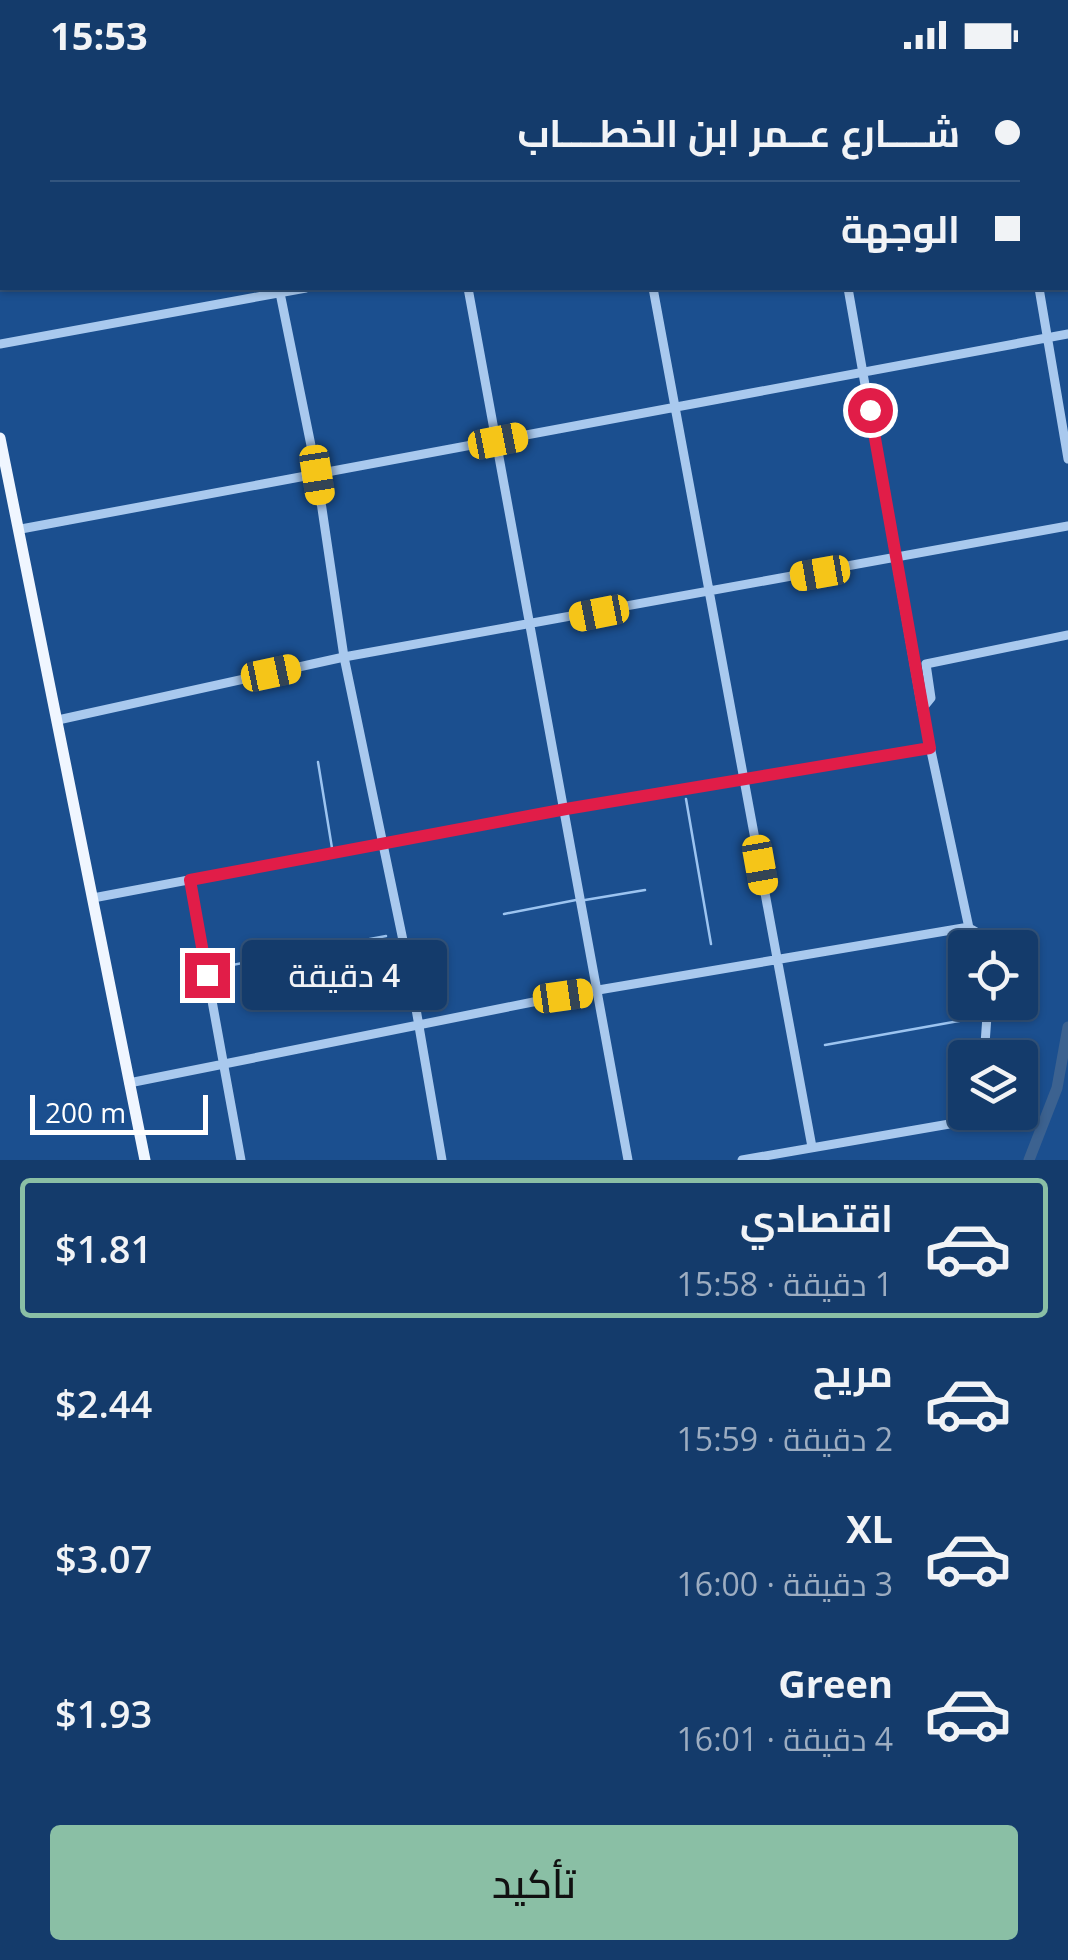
<!DOCTYPE html>
<html lang="ar">
<head>
<meta charset="utf-8">
<style>
  :root { --surface:#143b6b; --page:#214673; --text:#f1f3f6; --muted:#9dadc1; --line:#33557e; --accent:#8abfa5 }
  body { margin:0; font-family:"Open Sans",Cairo,sans-serif; background:var(--page); color:var(--text); direction:rtl; height:100vh; display:flex; flex-direction:column; font-size:38px; white-space:nowrap }
  * { box-sizing:border-box; margin:0 }
  p { font-size:32px; color:var(--muted) }
  .icon { flex:none; width:55px; height:55px; fill:none; stroke:currentColor; stroke-width:2; stroke-linecap:round; stroke-linejoin:round }
  .map { position:relative; height:1090px; overflow:hidden; direction:ltr }
  .sheet { display:flex; flex-direction:column; background:var(--surface); flex:1 }
  .sheet>* { flex:none }
  .top-card { position:absolute; left:0px; top:0px; width:1070px; height:220px; box-shadow:0 2px 8px #0004,0 0 0 2px var(--line); direction:rtl; display:grid; align-content:center; height:220px; padding:0 50px; background:var(--surface) }
  .buttons { position:absolute; left:948px; top:860px; display:grid; gap:20px }
  .buttons a { display:grid; place-items:center; width:90px; height:90px; border-radius:10px; background:var(--surface); box-shadow:0 2px 8px #0004,0 0 0 2px var(--line); font-size:50px }
  .scale { position:absolute; left:30px; bottom:25px; width:178px; box-sizing:border-box; padding-left:10px; border:5px solid #fff; border-top:0; font-size:28px; line-height:35px; white-space:nowrap; color:#fff; -webkit-text-stroke:8px #1b4f8f; paint-order:stroke }
  .end { position:absolute; width:45px; height:45px; margin:-22px; border:12px solid #e11d48; background:#fff; box-shadow:0 0 0 5px #fff }
  .from { border-radius:50% }
  .bubble { position:absolute; height:70px; border-radius:10px; background:var(--surface); box-shadow:0 2px 8px #0004,0 0 0 2px var(--line); font-size:32px; font-weight:600; line-height:70px; text-align:center; direction:rtl }
  .car { position:absolute; width:30px; height:60px; margin:-30px -15px; border-radius:12px; box-shadow:0 0 8px 2px #0007; background:linear-gradient(#f5c518 24%,#345 0 40%,#f5c518 0 76%,#345 0 86%,#f5c518 0) }
  .top-card b { display:flex; align-items:center; gap:35px; height:95px; font-size:38px }
  .top-card b+b { border-top:2px solid var(--line) }
  .top-card i { width:25px; height:25px; background:var(--text) }
  ul { padding:18px 0 0; list-style:none }
  li { display:flex; align-items:center; gap:30px; height:140px; margin:0 20px 15px; padding:0 30px; border:5px solid transparent; border-radius:10px }
  li div { flex:1 }
  li b { display:block; font-size:38px }
  li em { font-style:normal; font-weight:600 }
  li.current { border-color:var(--accent) }
  li>.icon { width:90px; height:90px; stroke-width:1.5 }
  .primary-button { display:flex; gap:20px; margin-top:auto; padding:20px 50px }
  .primary-button a { flex:1; height:115px; border-radius:10px; background:var(--accent); color:#111; font-size:40px; font-weight:600; line-height:115px; text-align:center }
  .status { display:flex; justify-content:space-between; align-items:center; height:70px; padding:0 50px; background:var(--surface); direction:ltr }
  .status svg { height:28px; fill:currentColor }
  .map>svg:first-child { display:block }
  .lines { fill:none; stroke-linecap:round; stroke-linejoin:round }
  .stream { stroke:#9cc4f0; stroke-width:2.5 }
  .river { stroke:#3c6290; stroke-width:11 }
  .minor { stroke:#a9c9ee; stroke-width:9 }
  .major { stroke:#f0f6ff; stroke-width:11 }
  .route { stroke:#e11d48; stroke-width:12 }
</style>
</head>
<body>
<div class="status"><b>15:53</b><svg viewBox="0 0 49 12"><path d="M0 12V9h3v3zM5 12V6h3v6zM10 12V3h3v9zM15 12V0h3v12zM26 1h20v11H26zM47 4h2v5h-2z"/></svg></div>
<div class="map">
<svg width="1068" height="1090" viewBox="0 0 1068 1090">
  <rect width="100%" height="100%" fill="#1b4f8f"/>
  <g class="lines">
    <path class="stream" d="M318,692L332,778
      M686,729L711,874
      M585,830L645,820
      M504,844L576,830
      M211,899L386,866
      M825,975L981,947"/>
    <path class="river" d="M1029,1090L1057,1018L1068,957"/>
    <path class="minor" d="M428,0L429,2
      M854,2L855,0
      M1024,2L1025,0
      M0,33L2,31
      M0,105L2,104
      M0,144L2,143
      M279,218L317,405L344,587L410,904L442,1090
      M468,218L628,1090
      M653,218L812,1077
      M848,218L922,639L969,858L976,862L980,878
      M1039,218L1068,389
      M0,274L306,218
      M21,459L1068,264
      M922,639L931,628L926,594L1068,565
      M58,650L344,587L1068,456
      M190,810L241,1090
      M93,828L565,739L930,678
      M984,988L988,932
      M129,1013L563,926L969,857
      M742,1090L961,1052L974,1042"/>
    <path class="major" d="M0,368L145,1090"/>
  </g>
  <g class="lines">
    <path class="route" d="M207,905L190,810L566,739L930,678L870,340"/>
  </g>
</svg>
<div class="buttons">
<a><svg class="icon" aria-label="locate" viewBox="0 0 24 24"><circle cx="12" cy="12" r="6"/><path d="M12 2v4M12 18v4M2 12h4M18 12h4"/></svg></a>
<a><svg class="icon" aria-label="layers" viewBox="0 0 24 24"><path d="M12 4l9 5-9 5-9-5zM3 14l9 5 9-5"/></svg></a>
</div>
<div class="scale">200 m</div>
<i class="end from" style="left:870px;top:340px"></i>
<i class="end" style="left:207px;top:905px"></i>
<div class="bubble" style="left:242px;top:870px;width:205px">4 دقيقة</div>
<i class="car" style="left:498px;top:371px;rotate:79deg"></i>
<i class="car" style="left:317px;top:405px;rotate:171deg"></i>
<i class="car" style="left:820px;top:503px;rotate:260deg"></i>
<i class="car" style="left:599px;top:543px;rotate:259deg"></i>
<i class="car" style="left:271px;top:603px;rotate:78deg"></i>
<i class="car" style="left:760px;top:795px;rotate:170deg"></i>
<i class="car" style="left:563px;top:926px;rotate:82deg"></i>
<div class="top-card">
<b><i class="from"></i>شــــارع عــمر ابن الخطــــاب</b>
<b><i></i>الوجهة</b>
</div>
</div>
<section class="sheet">
<ul>
<li class="current"><svg class="icon" aria-label="car" viewBox="0 0 24 24"><path d="M5 17H2v-5l4-1 3-4h7l3 4 3 1v5h-3M9 17h6M6 11h13"/><circle cx="7" cy="17" r="2"/><circle cx="17" cy="17" r="2"/></svg><div><b>اقتصادي</b><p>1 دقيقة · 15:58</p></div><em>$1.81</em></li>
<li><svg class="icon" aria-label="car" viewBox="0 0 24 24"><path d="M5 17H2v-5l4-1 3-4h7l3 4 3 1v5h-3M9 17h6M6 11h13"/><circle cx="7" cy="17" r="2"/><circle cx="17" cy="17" r="2"/></svg><div><b>مريح</b><p>2 دقيقة · 15:59</p></div><em>$2.44</em></li>
<li><svg class="icon" aria-label="car" viewBox="0 0 24 24"><path d="M5 17H2v-5l4-1 3-4h7l3 4 3 1v5h-3M9 17h6M6 11h13"/><circle cx="7" cy="17" r="2"/><circle cx="17" cy="17" r="2"/></svg><div><b>XL</b><p>3 دقيقة · 16:00</p></div><em>$3.07</em></li>
<li><svg class="icon" aria-label="car" viewBox="0 0 24 24"><path d="M5 17H2v-5l4-1 3-4h7l3 4 3 1v5h-3M9 17h6M6 11h13"/><circle cx="7" cy="17" r="2"/><circle cx="17" cy="17" r="2"/></svg><div><b>Green</b><p>4 دقيقة · 16:01</p></div><em>$1.93</em></li>
</ul>
<div class="primary-button"><a>تأكيد</a></div>
</section>
</body>
</html>
